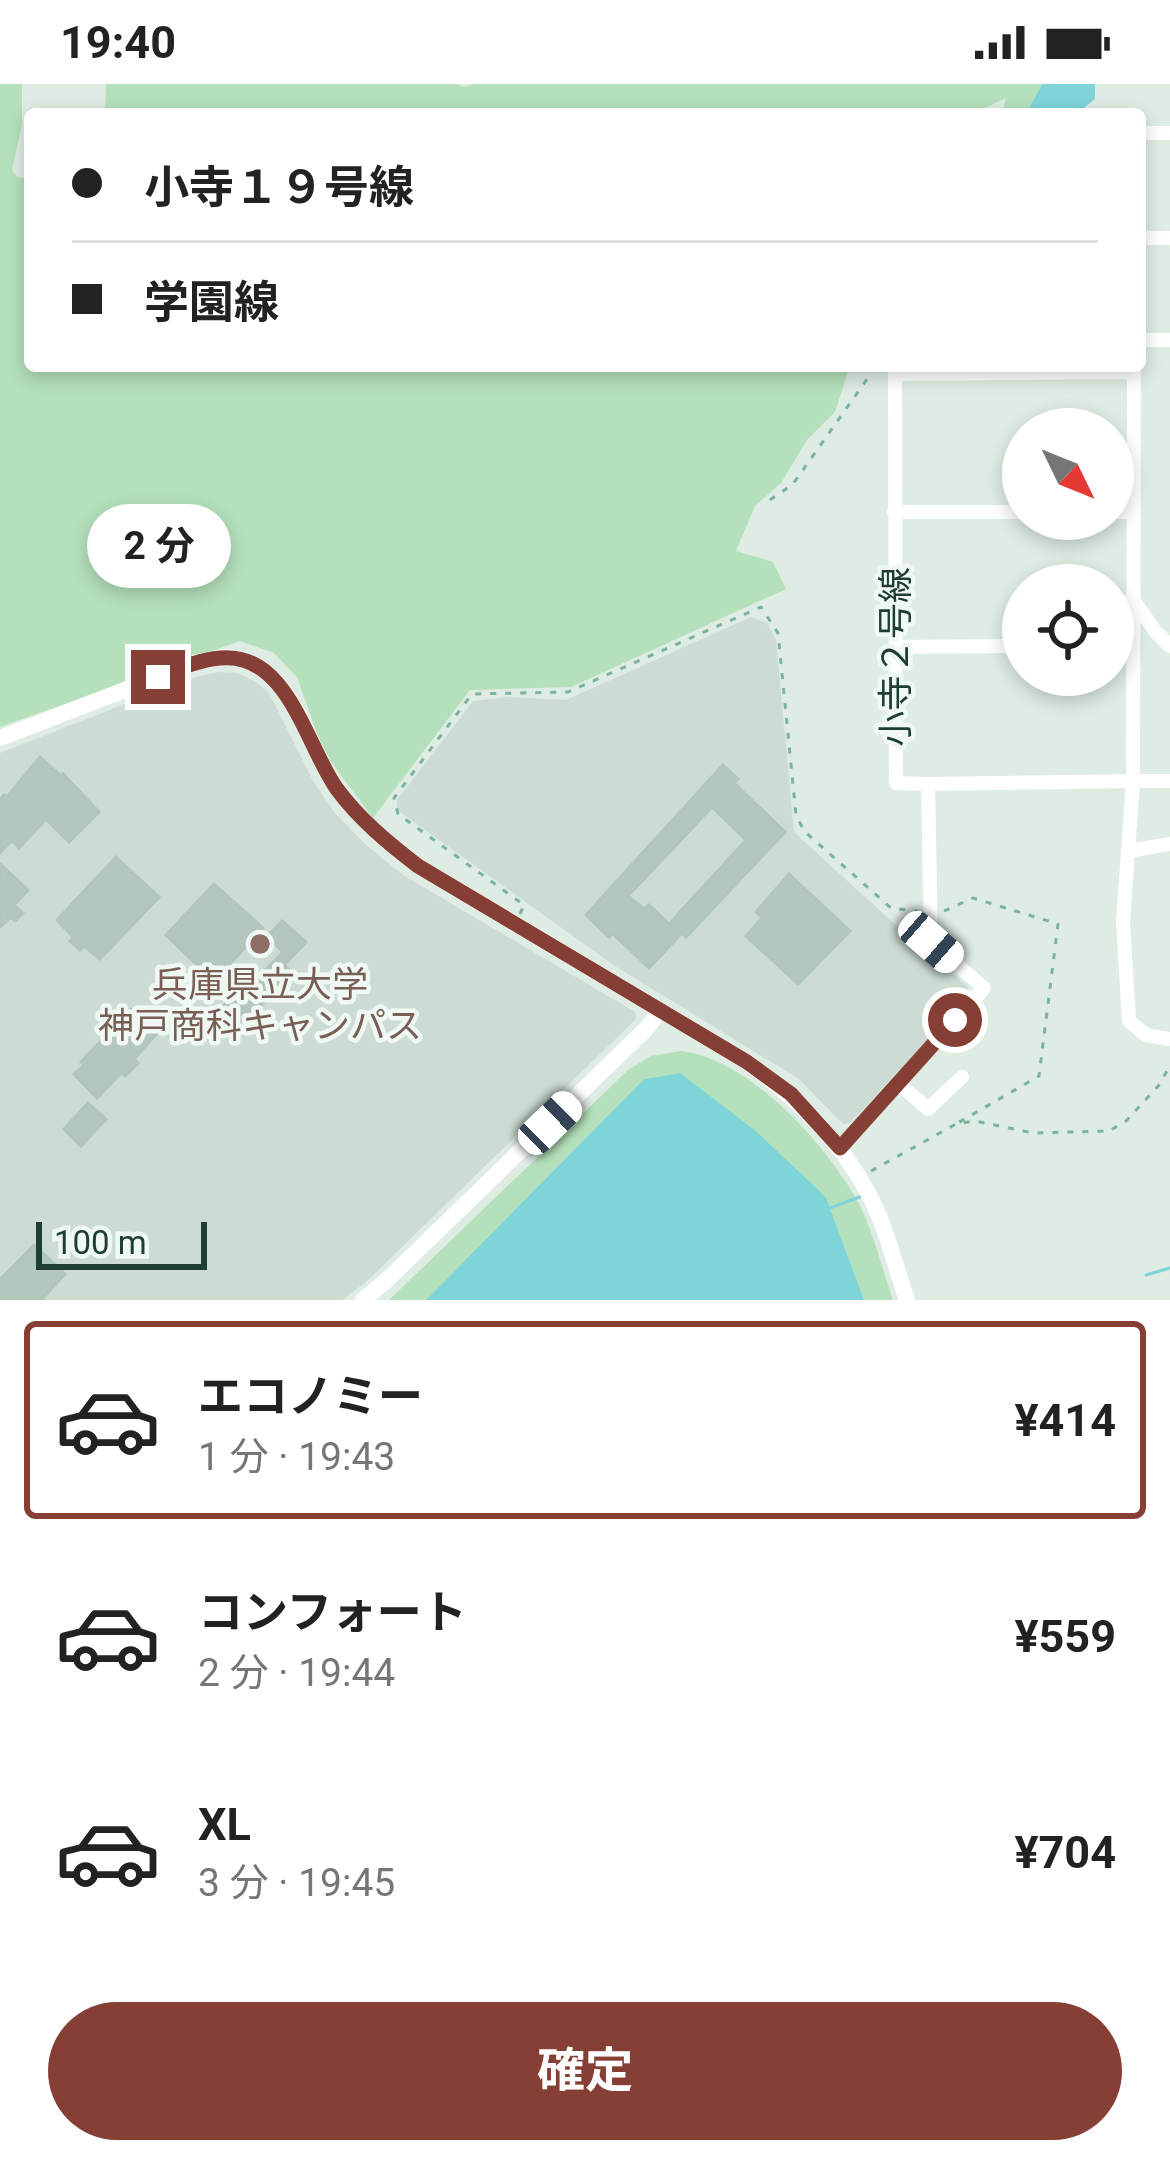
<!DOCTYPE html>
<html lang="ja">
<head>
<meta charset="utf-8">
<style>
  :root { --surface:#fff; --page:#f6f6f6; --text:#222; --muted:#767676; --line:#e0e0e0; --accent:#853f34 }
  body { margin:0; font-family:Roboto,"Noto Sans JP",sans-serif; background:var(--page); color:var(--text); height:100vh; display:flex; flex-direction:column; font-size:45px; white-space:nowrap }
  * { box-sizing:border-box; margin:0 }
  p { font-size:39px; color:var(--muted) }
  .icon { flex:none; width:66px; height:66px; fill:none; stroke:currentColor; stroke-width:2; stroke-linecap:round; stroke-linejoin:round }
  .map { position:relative; height:1216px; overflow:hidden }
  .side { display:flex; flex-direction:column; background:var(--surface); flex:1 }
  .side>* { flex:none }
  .top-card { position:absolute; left:24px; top:24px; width:1122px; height:264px; border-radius:12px; box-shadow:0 6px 18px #0003; display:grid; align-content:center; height:264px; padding:0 48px; background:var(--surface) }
  .needle { width:78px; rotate:133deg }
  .buttons { position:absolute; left:1002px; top:324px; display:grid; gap:24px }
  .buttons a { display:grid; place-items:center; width:132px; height:132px; border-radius:50%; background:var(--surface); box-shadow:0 6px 18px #0003; font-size:60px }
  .scale { position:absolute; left:36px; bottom:30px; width:171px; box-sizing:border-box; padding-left:12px; border:6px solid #1e3e31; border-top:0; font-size:33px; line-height:42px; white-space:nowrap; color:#1e3e31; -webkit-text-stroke:9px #eff8f3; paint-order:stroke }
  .end { position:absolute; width:54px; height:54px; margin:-27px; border:15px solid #853f34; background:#fff; box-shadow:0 0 0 6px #fff }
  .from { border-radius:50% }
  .bubble { position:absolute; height:84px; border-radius:42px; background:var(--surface); box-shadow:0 6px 18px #0003; font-size:39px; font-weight:700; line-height:84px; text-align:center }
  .car { position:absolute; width:36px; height:72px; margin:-36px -18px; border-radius:15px; box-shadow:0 0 9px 3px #0007; background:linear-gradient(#fff 24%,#345 0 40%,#fff 0 76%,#345 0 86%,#fff 0) }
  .top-card b { display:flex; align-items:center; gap:42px; height:114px; font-size:45px }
  .top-card b+b { border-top:3px solid var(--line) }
  .top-card i { width:30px; height:30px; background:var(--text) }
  ul { padding:21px 0 0; list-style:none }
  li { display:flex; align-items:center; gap:36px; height:198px; margin:0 24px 18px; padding:0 24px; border:6px solid transparent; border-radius:12px }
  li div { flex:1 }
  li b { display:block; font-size:45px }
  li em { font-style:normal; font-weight:700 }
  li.active { border-color:var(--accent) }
  li>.icon { width:108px; height:108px; stroke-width:1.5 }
  .cta { display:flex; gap:24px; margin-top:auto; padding:24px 48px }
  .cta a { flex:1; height:138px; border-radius:72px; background:var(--accent); color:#fff; font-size:48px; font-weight:700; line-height:138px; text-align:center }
  .status { display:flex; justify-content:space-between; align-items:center; height:84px; padding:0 60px; background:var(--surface); direction:ltr }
  .status svg { height:33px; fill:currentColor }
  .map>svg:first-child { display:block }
  .built { fill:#ccdcd3 }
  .green { fill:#b4e0bb }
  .water { fill:#7fd4d8 }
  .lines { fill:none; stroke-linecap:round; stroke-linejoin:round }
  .stream { stroke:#7fd4d8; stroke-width:3 }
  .building { fill:#b3c7bd; stroke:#b0c6bb; stroke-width:3; fill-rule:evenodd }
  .path { stroke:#7bb39b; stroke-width:3; stroke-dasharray:6 9; stroke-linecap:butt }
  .minor { stroke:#fff; stroke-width:14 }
  .tertiary { stroke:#fff; stroke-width:16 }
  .route { stroke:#853f34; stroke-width:15 }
  .education-dot { fill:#8d6e63; stroke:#eff8f3; stroke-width:4.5 }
  .labels { text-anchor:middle; stroke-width:9; stroke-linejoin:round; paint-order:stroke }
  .street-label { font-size:36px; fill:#1e3e31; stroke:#eff8f3 }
  .education-label { font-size:36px; fill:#785e54; stroke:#eff8f3 }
</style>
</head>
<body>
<div class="status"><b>19:40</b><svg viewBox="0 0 49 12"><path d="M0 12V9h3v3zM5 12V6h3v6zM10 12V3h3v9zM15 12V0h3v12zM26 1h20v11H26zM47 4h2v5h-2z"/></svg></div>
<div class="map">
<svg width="1170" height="1216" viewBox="0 0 1170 1216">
  <rect width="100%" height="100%" fill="#deece4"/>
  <path class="built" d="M751,533L767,539L776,556L794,748L888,834L968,903L969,911L850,1039L843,1040L799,995L615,882L397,726V716L473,617L508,613L566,616Z
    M219,588L237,589L256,598L269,609L313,697L335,729L366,761L403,791L635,928L636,935L366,1198L342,1216H0V669L140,614L196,593Z"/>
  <path class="green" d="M0,0H22V40L12,86L17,93L30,95V282H850L835,328L807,356L781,399L755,422L736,467L773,478L786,505L571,603L470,606L373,734L323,667L297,593L274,569L240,557L0,643Z
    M106,0H457L463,3L475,0H1042L1026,30H1002L1006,14L972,30H105Z
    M681,967C750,975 827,1061 859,1120C874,1149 882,1185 893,1216H864L826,1113L756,1047L679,989L644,995L426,1216H389L628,986L651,972Z"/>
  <path class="water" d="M1042,0H1095V15L1076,30H1026Z
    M680,989L756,1047L826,1113L864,1216H426L644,995Z"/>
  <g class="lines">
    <path class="stream" d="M830,1124L862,1112
      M1146,1191L1170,1184"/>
  </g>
  <path class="building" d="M40,673L61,692L63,690L99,728L69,758L46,735L19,764L12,756L0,769V716L4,711L7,713Z
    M723,681L738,695L734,699L785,748L686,853L682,849L649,884L612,849L609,853L586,831ZM712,723L746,756L669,840L649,821L644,825L628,812Z
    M116,773L159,813L100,875L84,862L80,866L70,857L73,853L57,836Z
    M0,780L28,806L14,821L23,829L15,837L11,833L0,843Z
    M789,790L850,847L798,900L746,852L762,834L756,828Z
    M214,800L263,844L214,897L166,851Z
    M282,837L306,858L284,881L295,890L275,912L273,909L252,930L250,928L227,951L211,935L228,917L232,920L283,868L267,853Z
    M131,925L157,949L134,975L138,979L125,992L121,989L97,1014L74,990L84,981L81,978Z
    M88,1019L106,1035L81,1062L64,1045Z
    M34,1161L65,1190L41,1216H0V1196Z"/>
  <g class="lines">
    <path class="path" d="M770,416L793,400L870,291L871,282
      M944,827L973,814L1058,840L1039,992L956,1040
      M520,830L524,821L398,730L394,714L472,610L568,608L761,523L778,549L796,731L804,747L891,824L917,827
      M871,1087L956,1040L975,1037L1033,1049L1109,1047L1126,1037L1160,1000L1170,981"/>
    <path class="minor" d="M1140,49H1170
      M1140,154H1170
      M1140,256H1170
      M895,282L896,699L928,700L1133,697L1134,282
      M895,290L1134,288
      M894,428H1023
      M1113,428H1132
      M1132,514L1155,547L1170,562
      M1113,561H1132
      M896,563L1023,562
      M1170,697H1133L1123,838L1129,937L1146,951L1170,955
      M1128,767L1170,760
      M898,999L928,1025L962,993
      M840,1064L984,904L931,858L928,700"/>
    <path class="tertiary" d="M0,654L197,578C206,577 217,573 225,573C290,574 306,660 336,703C358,735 388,759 418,782L747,978C797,1015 839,1054 868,1109C886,1142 895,1181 907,1216
      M363,1216L387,1196L647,944L660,927"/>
  </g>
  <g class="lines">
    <path class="route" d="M158,593C178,585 198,576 220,574C288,567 306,662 337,705C359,735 388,759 418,782L747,978L791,1010L840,1064L955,936"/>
  </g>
  <circle class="education-dot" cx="260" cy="860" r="12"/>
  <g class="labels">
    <g class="street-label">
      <text transform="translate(895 573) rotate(-90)" y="13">小寺２号線</text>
    </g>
    <g class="education-label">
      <text x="260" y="913">兵庫県立大学<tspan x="260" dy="41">神戸商科キャンパス</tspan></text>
    </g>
  </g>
</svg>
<div class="buttons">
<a><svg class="needle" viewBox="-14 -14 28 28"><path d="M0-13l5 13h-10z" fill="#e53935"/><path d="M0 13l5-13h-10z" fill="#767676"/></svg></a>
<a><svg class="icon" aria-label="locate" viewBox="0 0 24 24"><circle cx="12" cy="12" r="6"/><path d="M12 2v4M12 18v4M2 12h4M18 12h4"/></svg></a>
</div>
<div class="scale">100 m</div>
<i class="end from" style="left:955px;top:936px"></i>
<i class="end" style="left:158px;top:593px"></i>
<div class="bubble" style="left:87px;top:420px;width:144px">2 分</div>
<i class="car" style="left:931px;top:858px;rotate:131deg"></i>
<i class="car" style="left:550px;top:1039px;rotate:46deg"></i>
<div class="top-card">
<b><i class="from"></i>小寺１９号線</b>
<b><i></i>学園線</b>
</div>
</div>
<section class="side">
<ul>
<li class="active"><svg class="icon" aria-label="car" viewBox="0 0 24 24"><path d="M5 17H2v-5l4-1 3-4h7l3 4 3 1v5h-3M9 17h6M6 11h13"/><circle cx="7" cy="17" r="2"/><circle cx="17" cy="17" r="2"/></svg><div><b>エコノミー</b><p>1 分 · 19:43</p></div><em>¥414</em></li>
<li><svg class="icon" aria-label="car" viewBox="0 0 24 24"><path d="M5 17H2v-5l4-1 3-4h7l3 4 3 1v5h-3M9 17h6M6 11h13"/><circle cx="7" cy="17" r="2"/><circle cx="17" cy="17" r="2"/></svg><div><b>コンフォート</b><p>2 分 · 19:44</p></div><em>¥559</em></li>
<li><svg class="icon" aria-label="car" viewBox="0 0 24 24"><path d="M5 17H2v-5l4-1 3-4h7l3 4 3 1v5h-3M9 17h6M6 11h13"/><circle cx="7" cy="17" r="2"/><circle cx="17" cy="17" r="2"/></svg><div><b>XL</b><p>3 分 · 19:45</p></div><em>¥704</em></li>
</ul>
<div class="cta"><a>確定</a></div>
</section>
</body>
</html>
